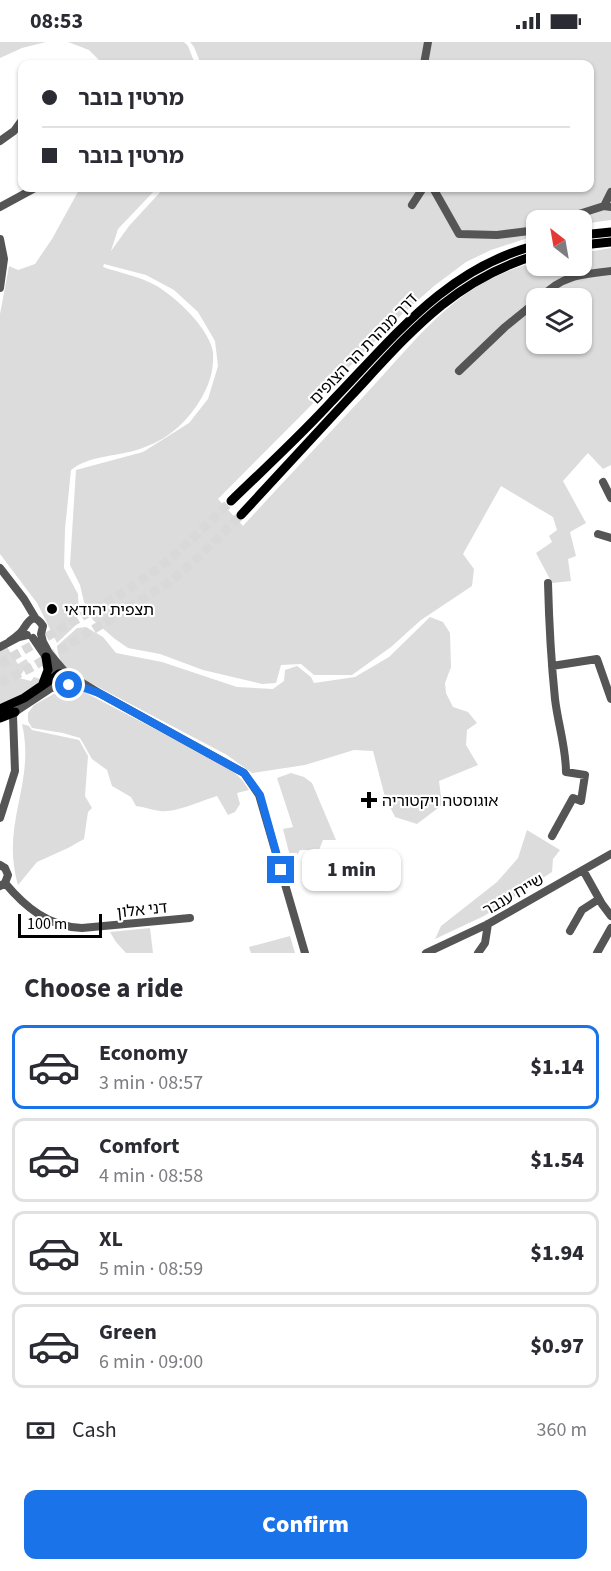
<!DOCTYPE html>
<html lang="en">
<head>
<meta charset="utf-8">
<style>
  :root { --surface:#fff; --page:#f2f2f3; --text:#2b2b33; --muted:#7c7c81; --line:#e1e1e2; --accent:#1a73e8 }
  body { margin:0; font-family:"Source Sans 3","Noto Sans Hebrew",sans-serif; background:var(--page); color:var(--text); height:100vh; display:flex; flex-direction:column; font-size:22px; white-space:nowrap }
  * { box-sizing:border-box; margin:0 }
  p { font-size:20px; color:var(--muted) }
  .icon { flex:none; width:33px; height:33px; fill:none; stroke:currentColor; stroke-width:2; stroke-linecap:round; stroke-linejoin:round }
  .map { position:relative; height:911px; overflow:hidden }
  .panel { display:flex; flex-direction:column; background:var(--surface); flex:1 }
  .panel>* { flex:none }
  .top-card { position:absolute; left:18px; top:18px; width:576px; height:132px; border-radius:12px; box-shadow:0 2px 4px #0004; display:grid; align-content:center; height:132px; padding:0 24px; background:var(--surface) }
  .needle { width:39px; rotate:329deg }
  .buttons { position:absolute; left:526px; top:168px; display:grid; gap:12px }
  .buttons a { display:grid; place-items:center; width:66px; height:66px; border-radius:12px; background:var(--surface); box-shadow:0 2px 4px #0004; font-size:30px }
  .scale { position:absolute; left:18px; bottom:15px; width:84px; box-sizing:border-box; padding-left:6px; border:3px solid #000; border-top:0; font-size:16px; line-height:21px; white-space:nowrap; color:#000; -webkit-text-stroke:4px #fff; paint-order:stroke }
  .end { position:absolute; width:27px; height:27px; margin:-14px; border:8px solid #1a73e8; background:#fff; box-shadow:0 0 0 3px #fff }
  .from { border-radius:50% }
  .bubble { position:absolute; height:42px; border-radius:12px; background:var(--surface); box-shadow:0 2px 4px #0004; font-size:20px; font-weight:800; line-height:42px; text-align:center }
  .top-card b { display:flex; align-items:center; gap:21px; height:57px; font-size:22px }
  .top-card b+b { border-top:2px solid var(--line) }
  .top-card i { width:15px; height:15px; background:var(--text) }
  ul { padding:0; list-style:none }
  li { display:flex; align-items:center; gap:18px; height:84px; margin:0 12px 9px; padding:0 12px; border:3px solid var(--line); border-radius:12px }
  li div { flex:1 }
  li b { display:block; font-size:22px }
  li em { font-style:normal; font-weight:800 }
  li.active { border-color:var(--accent) }
  li>.icon { width:54px; height:54px; stroke-width:1.5 }
  h2 { padding:0 24px; font-size:27px; line-height:72px }
  .pay { display:flex; align-items:center; gap:15px; height:66px; padding:0 24px; font-size:22px }
  .pay p { margin-inline-start:auto }
  .action { display:flex; gap:12px; margin-top:auto; padding:12px 24px }
  .action a { flex:1; height:69px; border-radius:12px; background:var(--accent); color:#fff; font-size:24px; font-weight:800; line-height:69px; text-align:center }
  .status { display:flex; justify-content:space-between; align-items:center; height:42px; padding:0 30px; background:var(--surface); direction:ltr }
  .status svg { height:16px; fill:currentColor }
  .map>svg:first-child { display:block }
  .green { fill:#dcdcdc; fill-rule:evenodd }
  .lines { fill:none; stroke-linecap:round; stroke-linejoin:round }
  .major-tunnel { stroke:#d9d9d9; stroke-width:9; stroke-dasharray:9 4.5; stroke-linecap:butt }
  .minor { stroke:#555; stroke-width:8 }
  .major { stroke:#000; stroke-width:9 }
  .route { stroke:#1a73e8; stroke-width:8 }
  .poi-dot { fill:#000; stroke:#fff; stroke-width:2 }
  .labels { text-anchor:middle; stroke-width:4.5; stroke-linejoin:round; paint-order:stroke }
  .street-label { font-size:16px; fill:#000; stroke:#fff }
  .poi-label { font-size:16px; fill:#000; stroke:#fff; text-anchor:start }
</style>
</head>
<body>
<div class="status"><b>08:53</b><svg viewBox="0 0 49 12"><path d="M0 12V9h3v3zM5 12V6h3v6zM10 12V3h3v9zM15 12V0h3v12zM26 1h20v11H26zM47 4h2v5h-2z"/></svg></div>
<div class="map">
<svg width="611" height="911" viewBox="0 0 611 911">
  <rect width="100%" height="100%" fill="#fff"/>
  <path class="green" d="M0,0H46L22,6L0,16Z
    M68,0H184L188,4L195,22H103L89,8Z
    M190,0H611V178L582,182V178H537V193L491,208L466,220L434,244L398,276L218,457L243,484C283,440 324,397 364,354C418,297 456,239 537,220V224H582V211L611,206V423L603,427L588,411L563,439L586,481L570,490L576,514L568,517L571,539L552,541L536,511L552,500L549,494L557,488L553,475L501,444L463,512L474,527L472,544L421,578L391,605L352,633H314L301,622L281,623L276,641L262,642L203,628L160,612L128,606L115,597L93,578L84,560L80,543L70,523L76,428L143,410L189,381L208,357L218,324L215,299L198,270L174,248L146,233L104,222L103,225C120,231 139,234 155,243C175,254 211,288 213,311C214,327 210,341 202,355C189,378 170,396 145,405C122,415 91,412 71,428L65,487L64,526L78,552L79,574L72,580L75,584L57,601L37,561L0,512V272L9,224L18,228L35,222L52,197L80,146H157L118,187L111,209L129,184L164,146H590V22H201L194,5ZM537,256H582V302H537Z
    M430,575L443,580L450,591L451,625L445,641L446,651L453,665L468,670L477,681L467,688L466,703L478,723L439,739L442,763L417,782L395,775L385,755L373,709L354,708L305,723L252,731L227,713L83,637C68,628 58,622 57,604L77,586L86,585L103,595L116,611L162,620L237,645L273,647L284,639L285,628L297,624L311,635L314,641L355,635L389,615Z
    M7,605L18,622L26,617L34,628L30,630L24,628L19,636L31,639L34,635L41,637L33,647L0,663V609Z
    M75,647L84,650L230,726L243,739L249,748L237,751L240,762L235,770L228,773L217,754C201,759 176,771 160,769C152,768 144,765 136,764L131,755L112,744L107,728L92,717L80,696L63,691L32,686L28,679V671L34,663L59,649Z
    M22,682L29,684L32,688L79,698L88,714L85,754L92,766L88,770L84,797L68,806L37,820L18,843C0,781 36,742 22,682Z
    M291,731L304,735L312,741L336,798H323L319,808H300L292,822L283,787L293,785L277,736Z
    M527,788L560,808L553,817L552,830L484,874L435,897L441,884L497,840L518,816Z
    M150,886L153,911H126L116,900L110,890Z
    M290,894L295,911H251L249,905Z"/>
  <g class="lines">
    <path class="major-tunnel" d="M0,622L119,553L159,526L190,499L231,459
      M0,641L34,624L170,540L202,512L241,473"/>
    <path class="minor" d="M424,22L428,0
      M0,99L14,89L22,78
      M433,146L459,192L497,193L537,188
      M412,163L423,146
      M604,164L611,150
      M0,165L35,146
      M560,178L604,164L611,165
      M0,197L4,217L0,246
      M541,256C560,234 582,232 611,229
      M459,329L505,285L537,259
      M603,440L611,456
      M598,492L611,496
      M0,526L24,557L36,577
      M548,541C549,580 551,618 555,657C558,682 566,706 566,730L585,733L581,759L573,756L552,794
      M33,596L54,627L62,635
      M10,599C14,596 19,593 22,589C28,580 33,569 43,584L41,592L43,600L49,611L66,631L99,651L244,731L259,753L305,911
      M0,605L19,595L27,593
      M552,624L597,617L611,657
      M56,646L76,643
      M0,776L15,729L13,674L15,670L65,637L66,631
      M0,823L5,826L8,833L5,841L0,844
      M583,828L602,862L611,874
      M5,841C25,865 49,885 82,886L190,876
      M570,889L582,868L599,857
      M426,911L488,882L611,812
      M478,911L485,901L488,882
      M597,911L611,886"/>
    <path class="major" d="M582,193L611,190
      M582,203L611,200
      M231,459C265,426 300,394 332,359C394,295 446,226 537,203
      M241,473C277,434 314,394 350,355C408,293 452,238 537,213
      M42,644L48,628L46,615
      M0,667L24,656L59,632L66,631
      M0,676L15,670"/>
  </g>
  <g class="lines">
    <path class="route" d="M69,643H76L99,651L244,731L260,753L281,828"/>
  </g>
  <g class="poi-dot">
    <circle cx="52" cy="567" r="6"/>
    <path d="M366 749h6v6h6v6h-6v6h-6v-6h-6v-6h6z"/>
  </g>
  <g class="labels">
    <g class="street-label">
      <text transform="translate(363 306) rotate(-46)" y="6">דרך מנהרת הר הצופים</text>
      <text transform="translate(513 852) rotate(-30)" y="6">שייח ענבר</text>
      <text transform="translate(142 867) rotate(-6)" y="6">דני אלון</text>
    </g>
    <g class="poi-label">
      <text x="64" y="573">תצפית יהודאי</text>
      <text x="382" y="764">אוגוסטה ויקטוריה</text>
    </g>
  </g>
</svg>
<div class="buttons">
<a><svg class="needle" viewBox="-14 -14 28 28"><path d="M0-13l5 13h-10z" fill="#e53935"/><path d="M0 13l5-13h-10z" fill="#7c7c81"/></svg></a>
<a><svg class="icon" aria-label="layers" viewBox="0 0 24 24"><path d="M12 4l9 5-9 5-9-5zM3 14l9 5 9-5"/></svg></a>
</div>
<div class="scale">100 m</div>
<i class="end from" style="left:69px;top:643px"></i>
<i class="end" style="left:281px;top:828px"></i>
<div class="bubble" style="left:302px;top:807px;width:99px">1 min</div>
<div class="top-card">
<b><i class="from"></i>מרטין בובר</b>
<b><i></i>מרטין בובר</b>
</div>
</div>
<section class="panel">
<h2>Choose a ride</h2>
<ul>
<li class="active"><svg class="icon" aria-label="car" viewBox="0 0 24 24"><path d="M5 17H2v-5l4-1 3-4h7l3 4 3 1v5h-3M9 17h6M6 11h13"/><circle cx="7" cy="17" r="2"/><circle cx="17" cy="17" r="2"/></svg><div><b>Economy</b><p>3 min · 08:57</p></div><em>$1.14</em></li>
<li><svg class="icon" aria-label="car" viewBox="0 0 24 24"><path d="M5 17H2v-5l4-1 3-4h7l3 4 3 1v5h-3M9 17h6M6 11h13"/><circle cx="7" cy="17" r="2"/><circle cx="17" cy="17" r="2"/></svg><div><b>Comfort</b><p>4 min · 08:58</p></div><em>$1.54</em></li>
<li><svg class="icon" aria-label="car" viewBox="0 0 24 24"><path d="M5 17H2v-5l4-1 3-4h7l3 4 3 1v5h-3M9 17h6M6 11h13"/><circle cx="7" cy="17" r="2"/><circle cx="17" cy="17" r="2"/></svg><div><b>XL</b><p>5 min · 08:59</p></div><em>$1.94</em></li>
<li><svg class="icon" aria-label="car" viewBox="0 0 24 24"><path d="M5 17H2v-5l4-1 3-4h7l3 4 3 1v5h-3M9 17h6M6 11h13"/><circle cx="7" cy="17" r="2"/><circle cx="17" cy="17" r="2"/></svg><div><b>Green</b><p>6 min · 09:00</p></div><em>$0.97</em></li>
</ul>
<div class="pay"><svg class="icon" aria-label="cash" viewBox="0 0 24 24"><path d="M3 7h18v10H3z"/><circle cx="12" cy="12" r="2"/></svg>Cash<p>360 m</p></div>
<div class="action"><a>Confirm</a></div>
</section>
</body>
</html>
